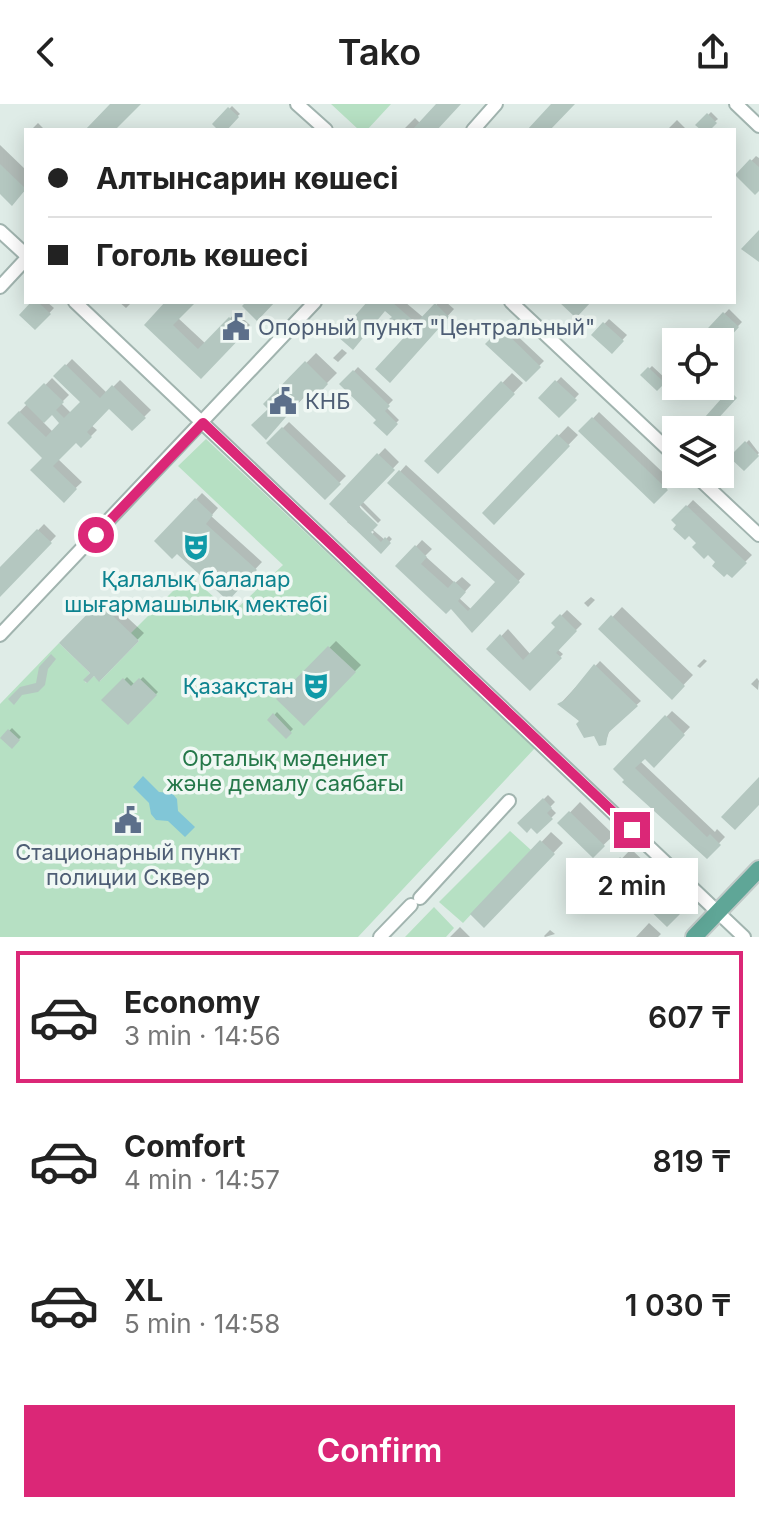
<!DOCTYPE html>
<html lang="en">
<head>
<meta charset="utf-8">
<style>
  :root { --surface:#fff; --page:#f6f6f6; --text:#222; --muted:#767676; --line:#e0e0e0; --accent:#db2777 }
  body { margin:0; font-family:Inter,sans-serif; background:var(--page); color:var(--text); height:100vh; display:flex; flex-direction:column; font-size:30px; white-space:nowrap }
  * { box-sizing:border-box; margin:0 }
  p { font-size:26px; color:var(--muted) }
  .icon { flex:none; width:44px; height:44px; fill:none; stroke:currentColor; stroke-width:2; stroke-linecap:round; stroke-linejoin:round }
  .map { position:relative; height:833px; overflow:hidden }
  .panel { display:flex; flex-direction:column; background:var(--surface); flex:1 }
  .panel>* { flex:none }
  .banner { position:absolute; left:24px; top:24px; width:712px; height:176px; border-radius:0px; box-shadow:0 4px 20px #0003; display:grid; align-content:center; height:176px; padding:0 24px; background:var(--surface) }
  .tools { position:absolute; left:662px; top:224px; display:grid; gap:16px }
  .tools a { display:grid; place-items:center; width:72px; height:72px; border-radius:0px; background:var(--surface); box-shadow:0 4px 20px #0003; font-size:40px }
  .end { position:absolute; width:36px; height:36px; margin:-18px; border:10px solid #db2777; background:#fff; box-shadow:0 0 0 4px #fff }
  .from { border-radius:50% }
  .bubble { position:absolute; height:56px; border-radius:0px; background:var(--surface); box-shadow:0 4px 20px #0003; font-size:26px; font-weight:600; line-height:56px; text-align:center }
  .banner b { display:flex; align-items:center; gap:28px; height:76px; font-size:30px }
  .banner b+b { border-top:2px solid var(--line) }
  .banner i { width:20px; height:20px; background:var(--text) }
  ul { padding:14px 0 0; list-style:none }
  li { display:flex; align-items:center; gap:24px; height:132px; margin:0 16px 12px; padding:0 8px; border:4px solid transparent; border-radius:0px }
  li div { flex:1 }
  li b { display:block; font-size:30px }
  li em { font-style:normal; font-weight:600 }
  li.selected { border-color:var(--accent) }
  li>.icon { width:72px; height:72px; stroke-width:1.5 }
  .button { display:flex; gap:16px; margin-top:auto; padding:16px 24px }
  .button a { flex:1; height:92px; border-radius:0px; background:var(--accent); color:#fff; font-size:32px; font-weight:600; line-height:92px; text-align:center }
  header { display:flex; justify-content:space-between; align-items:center; height:104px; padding:0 24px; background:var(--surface); font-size:36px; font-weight:600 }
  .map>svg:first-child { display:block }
  .green { fill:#b6e0c3 }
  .water { fill:#81c6d7 }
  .shadow { fill:#0003; fill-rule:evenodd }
  .building { fill:#b4c7c0 }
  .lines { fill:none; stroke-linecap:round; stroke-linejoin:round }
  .minor-casing { stroke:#a1b4af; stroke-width:16 }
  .major-casing { stroke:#c0c9c7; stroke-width:20 }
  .minor { stroke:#fff; stroke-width:12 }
  .major { stroke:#5fa697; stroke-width:16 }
  .route { stroke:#db2777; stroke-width:10 }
  .labels { text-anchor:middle; stroke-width:7; stroke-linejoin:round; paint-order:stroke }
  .service-label { font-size:22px; fill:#4e5e75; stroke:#f0f8f4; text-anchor:start }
  .culture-label { font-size:22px; fill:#0d838f; stroke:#f0f8f4 }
  .park-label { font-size:22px; fill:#257849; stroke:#f0f8f4 }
</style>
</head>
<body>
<header><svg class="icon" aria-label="back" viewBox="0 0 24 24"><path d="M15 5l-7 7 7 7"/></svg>Tako<svg class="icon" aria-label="share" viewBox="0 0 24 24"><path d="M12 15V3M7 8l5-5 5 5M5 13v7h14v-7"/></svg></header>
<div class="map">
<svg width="759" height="833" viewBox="0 0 759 833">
  <rect width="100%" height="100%" fill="#dfece7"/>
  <path class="green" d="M331,0H391L367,26H359Z
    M206,335L535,644L358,833H0V600L59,539L90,569L84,576L86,579L94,572L100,577L139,537L131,529L189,471L232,509L283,461L178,362Z
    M510,727L531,746L463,819L439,798Z
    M434,803L454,824L446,833H405Z"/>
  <path class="water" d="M143,672L159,688L172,689L177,695L178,707L195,723L185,733L168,717L156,716L151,710L149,699L133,683Z"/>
  <path class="shadow" d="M439,0H459L435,26H403L415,14L421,20Z
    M232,2L240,10L221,26L215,20Z
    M711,8L718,15L704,26L698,21Z
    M677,16L687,26H667Z
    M38,19L44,25L31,26Z
    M0,41L26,66V85L12,99L0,87Z
    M756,52L759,54V84L738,71Z
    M34,198H47L54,204L35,224Z
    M119,198H132L126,204Z
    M168,198H193L178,214L206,240L236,208L250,221L201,272L146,221Z
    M370,198H405L424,214L439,198H446L454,205L390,276L412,228L386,205Z
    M729,205L742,218L720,241V238H698Z
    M609,215L627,231L612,247L594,231Z
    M506,221L544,257L525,276L488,240Z
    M342,245L347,249L338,258L333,254Z
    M316,249L337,269L315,291L311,286L266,333L271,305L266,300Z
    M72,255L107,289L120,276L151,306L132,325L109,302L91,321L97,326L87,336H76L58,355L82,378L63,396L45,354L9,319L52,274L69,291L61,299L71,309L82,298L56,272ZM52,308L62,319L53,328L43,318Z
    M652,262L666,275L657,284L643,271Z
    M358,263L393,296L386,303L399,316L386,329V309L342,280Z
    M512,269L523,279L438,367L427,357Z
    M561,273L579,290L559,311L541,294Z
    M599,308L673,378L654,397L581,327Z
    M289,318L346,372L325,393L268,339Z
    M568,322L578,331L494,418L484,409Z
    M749,336L759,349L744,364L732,353Z
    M385,344L399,358L362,397L381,416L378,419L357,398L372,425L385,436L389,432L392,435L381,447L368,435L374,428L371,426L365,432L347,418L358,407L331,400Z
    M406,361L525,470L472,527L464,514L398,462L422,436L432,445L425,452L455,479L462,473L471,481L459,494L472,506L498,478L390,379Z
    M202,389L218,404L211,412L262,458L228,494L177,447L157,437Z
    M693,396L752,451L732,471L674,416Z
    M44,420L56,432L0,491V466Z
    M106,493L115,502L122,495L115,502L144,529L99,575L62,539Z
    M591,493L595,496L588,503L584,499Z
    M622,503L693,571L672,593L601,525Z
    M567,506L582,520L557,545L563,550L530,584L489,545L508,525L531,551L558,523L554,519Z
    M336,537L361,561L304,619L279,595Z
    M704,555L707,557L700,564L697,562Z
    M600,557L641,597L611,623L605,639L560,600Z
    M127,573L135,581L143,573L158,588L128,619L104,596Z
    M757,574L759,577L758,586L751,580Z
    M672,607L690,623L654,661L645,652L640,657L715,728L717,725L725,733L707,752L616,665Z
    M277,608L293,625L286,632L270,616Z
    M12,624L21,633L12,642L2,634Z
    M548,691L555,698L550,703L556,709L537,728L531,722L520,719Z
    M580,698L614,731L593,751L560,719Z
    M551,728L563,739L484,821L473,810Z
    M631,745L688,799L667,821L611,766Z
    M649,819L661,830L658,833H636Z
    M460,823L470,833H450Z
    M550,826L555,830L545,833L544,832Z"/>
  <path class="building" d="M110,0H141L115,26H85Z
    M436,0H461L437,26H412Z
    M551,0H575L550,26H527Z
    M228,3L239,13L227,26H218L212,20Z
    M707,9L717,19L710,26H701L695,21Z
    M750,55L759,63V87L755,91L735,71Z
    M0,60L26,85L12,102L0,90Z
    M759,126V158L741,145Z
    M31,198H38L51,210L35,226L19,211Z
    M165,198H196L173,221L198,245L229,213L245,229L201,275L144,221Z
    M246,198H275L257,217L242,202Z
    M367,198H392L416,219L435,199L449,213L390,279L375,265L409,228L389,215L392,213L385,207L353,246L337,232Z
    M559,198H591L576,214Z
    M723,208L739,223L720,244V238H695Z
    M603,218L624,237L612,250L591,231Z
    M501,224L541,263L526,278L485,240Z
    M305,257L328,280L315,294L310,289L305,291L266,336L251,321L268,305L263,300Z
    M65,260L100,294L112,281L146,314L132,327L109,305L87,328L92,333L81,344L76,339L53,362L77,385L64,399L30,366L42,354L7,319L19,307L46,333L59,319L52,311L44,319L24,299L44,279L64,298L56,306L64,314L80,298L53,272Z
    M648,263L665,279L657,287L640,271Z
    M353,266L390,302L385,307L398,320L387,332L373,319L376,316L339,280Z
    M555,276L577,296L559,314L538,294Z
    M501,277L515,290L438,370L424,357Z
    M729,286L737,294L713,320L705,313Z
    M592,313L668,386L654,400L578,327Z
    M282,323L341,380L325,396L266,339Z
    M557,330L570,342L494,421L482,409Z
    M745,337L759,352L744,367L729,353Z
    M377,349L395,366L359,403L378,421L371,428L381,438L385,433L391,439L381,450L329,400Z
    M399,366L520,478L472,529L451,505L446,510L395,462L415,441L427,453L421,460L448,484L454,477L466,488L458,497L468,507L495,478L387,379Z
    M195,394L213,411L206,420L257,466L228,497L177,450L172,455L154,437Z
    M686,401L747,459L732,474L727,470L724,473L712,462L715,458L708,451L704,455L692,443L696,439L689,432L685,436L673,425L676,421L671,416Z
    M37,425L52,439L0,493V463Z
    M99,498L108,507L114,500L117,503L111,510L139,537L99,578L94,572L87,579L83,576L90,569L59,539Z
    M560,510L577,527L556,549L562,554L530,587L486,545L500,530L523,556L555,523L551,519Z
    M611,511L685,582L672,596L598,525Z
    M328,542L356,568L304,622L276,595Z
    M51,550L56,555L48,565L45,581L38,588L22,591L14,601L8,595L20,583L36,579L39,563Z
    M594,560L638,602L608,629L606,641L599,642L594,632L584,634L576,620L579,617L557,600L565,596Z
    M123,574L131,582L139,574L157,591L128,621L101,596Z
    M273,609L292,629L286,635L267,616Z
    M665,611L685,631L654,664L645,655L635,664L707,733L710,730L721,741L707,755L622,678L624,676L613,665Z
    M8,625L20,636L12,645L0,634Z
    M759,673V701L735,726L721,713Z
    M543,694L552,704L547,709L553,715L537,730L531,724L527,729L517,719Z
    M569,707L605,742L593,754L557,719Z
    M540,736L555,750L484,824L470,810Z
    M620,753L680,810L667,823L608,766Z"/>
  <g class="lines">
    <g class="minor-casing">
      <path id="minor" d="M297,0L326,26
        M736,0L759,22
        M473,26L496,0
        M0,127L26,151
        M0,183L26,155
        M75,198L744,833
        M511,198L676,353
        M694,370L759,431
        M0,531L315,198
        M420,794L509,697
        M380,833L411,801"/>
    </g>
    <g class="major-casing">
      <path id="major" d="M694,833L759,765"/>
    </g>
    <use href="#minor" class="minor"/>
    <use href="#major" class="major"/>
  </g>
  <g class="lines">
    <path class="route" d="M96,431L203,319L632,726"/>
  </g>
  <defs>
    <g id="civic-bare" transform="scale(2.16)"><path d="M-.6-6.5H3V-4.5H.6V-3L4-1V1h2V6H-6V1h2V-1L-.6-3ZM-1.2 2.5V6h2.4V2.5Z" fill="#5c6f8a" stroke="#f0f8f4" stroke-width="2.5" paint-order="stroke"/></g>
    <g id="theatre-bare" transform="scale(2.16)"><path d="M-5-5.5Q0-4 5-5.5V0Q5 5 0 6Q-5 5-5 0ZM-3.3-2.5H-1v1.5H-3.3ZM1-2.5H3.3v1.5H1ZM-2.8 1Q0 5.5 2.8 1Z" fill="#0f9aa8" stroke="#f0f8f4" stroke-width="2.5" paint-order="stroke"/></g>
  </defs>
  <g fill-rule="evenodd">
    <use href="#civic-bare" x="236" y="223"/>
    <use href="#civic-bare" x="283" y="297"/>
    <use href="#theatre-bare" x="196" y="443"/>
    <use href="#theatre-bare" x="316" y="582"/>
    <use href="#civic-bare" x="128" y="716"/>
  </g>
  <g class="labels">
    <g class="service-label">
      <text x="258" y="231">Опорный пункт "Центральный"</text>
      <text x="305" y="305">КНБ</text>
      <text x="128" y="756" text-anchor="middle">Стационарный пункт<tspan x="128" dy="25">полиции Сквер</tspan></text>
    </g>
    <g class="culture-label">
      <text x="196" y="483">Қалалық балалар<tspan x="196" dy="25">шығармашылық мектебі</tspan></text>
      <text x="294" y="590" text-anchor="end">Қазақстан</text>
    </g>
    <g class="park-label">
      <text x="285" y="662">Орталық мәдениет<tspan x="285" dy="25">және демалу саябағы</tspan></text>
    </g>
  </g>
</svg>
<div class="tools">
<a><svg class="icon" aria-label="locate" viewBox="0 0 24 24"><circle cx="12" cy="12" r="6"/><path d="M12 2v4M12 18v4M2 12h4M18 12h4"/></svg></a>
<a><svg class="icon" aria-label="layers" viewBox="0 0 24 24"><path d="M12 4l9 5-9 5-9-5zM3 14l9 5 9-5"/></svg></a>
</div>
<i class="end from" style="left:96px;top:431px"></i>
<i class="end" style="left:632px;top:726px"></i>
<div class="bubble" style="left:566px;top:754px;width:132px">2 min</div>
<div class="banner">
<b><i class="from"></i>Алтынсарин көшесі</b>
<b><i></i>Гоголь көшесі</b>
</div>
</div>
<section class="panel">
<ul>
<li class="selected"><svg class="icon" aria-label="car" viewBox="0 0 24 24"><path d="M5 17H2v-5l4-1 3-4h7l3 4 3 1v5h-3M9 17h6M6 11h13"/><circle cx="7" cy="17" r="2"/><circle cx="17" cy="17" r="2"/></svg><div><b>Economy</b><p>3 min · 14:56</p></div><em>607 ₸</em></li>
<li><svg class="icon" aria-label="car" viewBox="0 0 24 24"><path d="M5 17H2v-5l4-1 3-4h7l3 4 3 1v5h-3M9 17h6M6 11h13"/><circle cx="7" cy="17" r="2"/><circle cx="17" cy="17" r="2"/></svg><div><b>Comfort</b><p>4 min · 14:57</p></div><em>819 ₸</em></li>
<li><svg class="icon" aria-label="car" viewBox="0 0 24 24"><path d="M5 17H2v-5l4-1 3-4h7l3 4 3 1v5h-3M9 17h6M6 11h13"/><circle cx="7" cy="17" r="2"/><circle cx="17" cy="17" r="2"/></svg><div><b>XL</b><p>5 min · 14:58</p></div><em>1 030 ₸</em></li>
</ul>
<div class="button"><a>Confirm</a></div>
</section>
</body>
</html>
